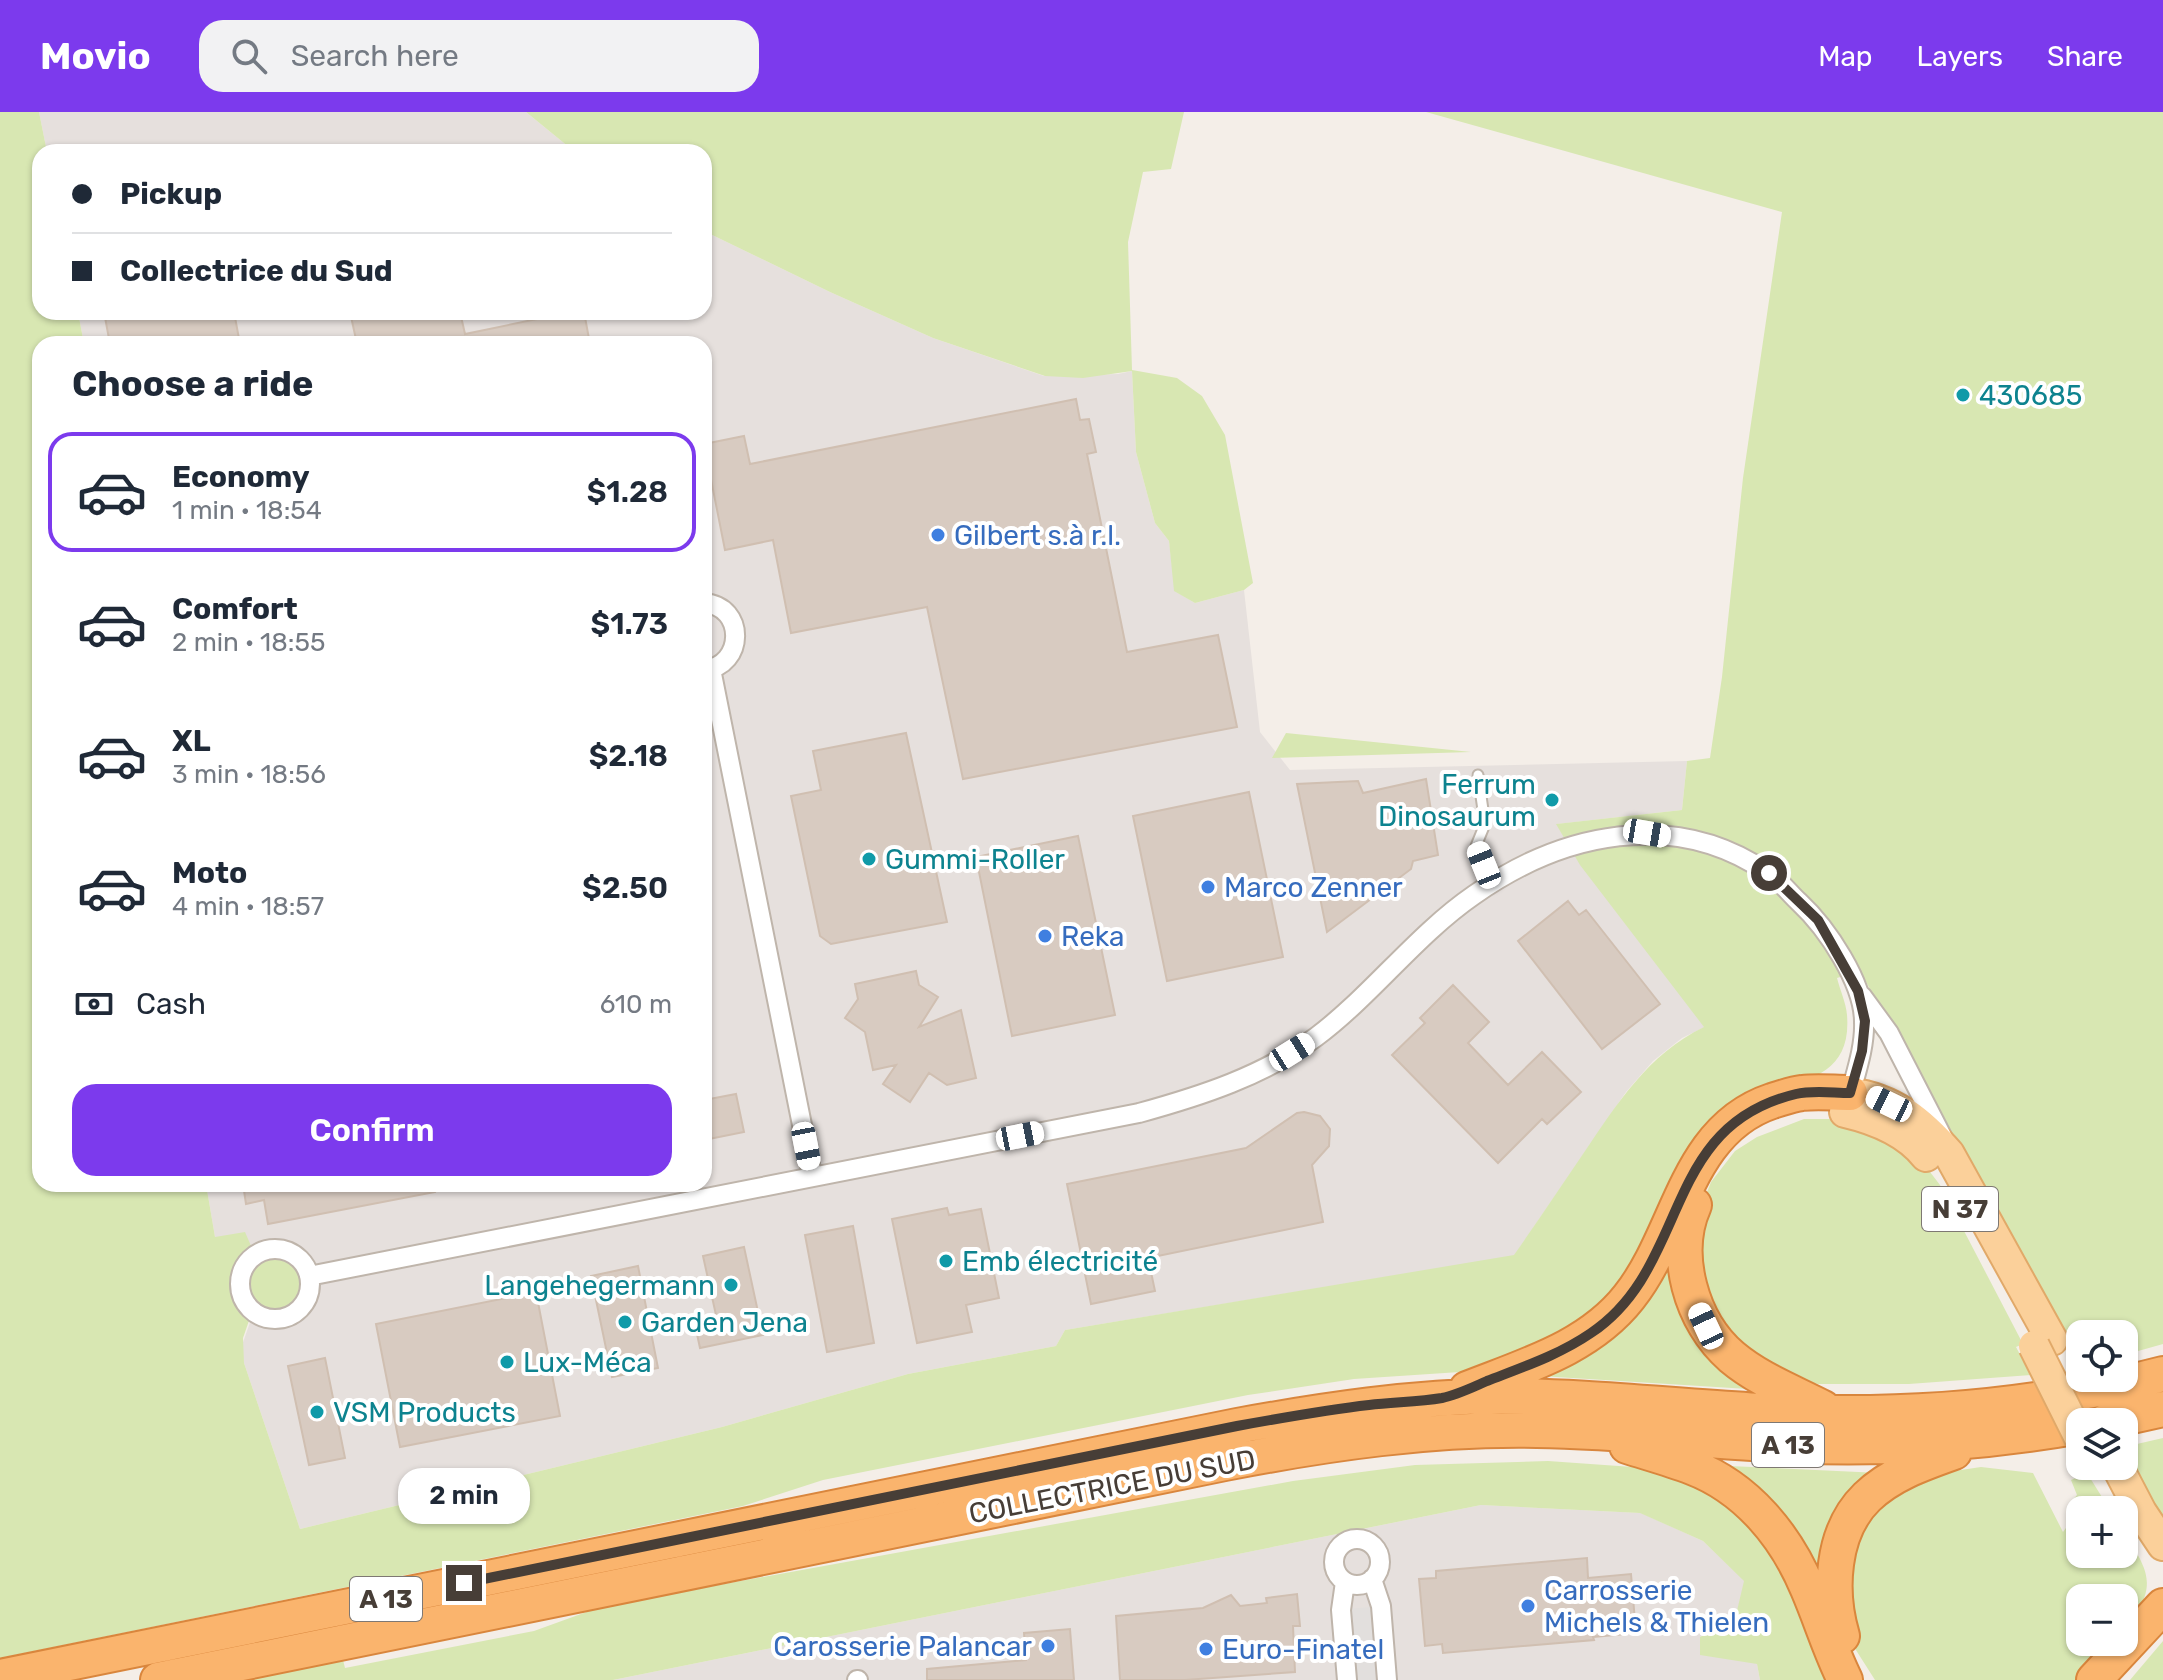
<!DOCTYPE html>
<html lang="en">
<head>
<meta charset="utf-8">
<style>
  :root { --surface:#fff; --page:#f2f2f3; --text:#1f2937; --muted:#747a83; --line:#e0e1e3; --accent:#7c3aed }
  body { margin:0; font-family:Rubik,sans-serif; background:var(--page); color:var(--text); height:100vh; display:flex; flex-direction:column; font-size:30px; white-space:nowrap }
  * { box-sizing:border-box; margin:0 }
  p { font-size:26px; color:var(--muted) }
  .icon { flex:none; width:44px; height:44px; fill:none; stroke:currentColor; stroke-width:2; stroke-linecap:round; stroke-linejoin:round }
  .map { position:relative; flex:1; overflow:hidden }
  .drawer { position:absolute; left:32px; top:224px; width:680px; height:856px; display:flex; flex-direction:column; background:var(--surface); border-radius:24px; box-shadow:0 2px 6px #0004 }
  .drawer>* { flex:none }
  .top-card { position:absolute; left:32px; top:32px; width:680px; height:176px; border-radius:24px; box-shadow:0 2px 6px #0004; display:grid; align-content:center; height:176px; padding:0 40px; background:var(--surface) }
  .tools { position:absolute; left:2066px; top:1208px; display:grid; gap:16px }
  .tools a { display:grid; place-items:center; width:72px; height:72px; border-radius:16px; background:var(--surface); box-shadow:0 2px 6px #0004; font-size:40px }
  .end { position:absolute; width:36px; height:36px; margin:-18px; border:10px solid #473e37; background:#fff; box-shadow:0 0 0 4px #fff }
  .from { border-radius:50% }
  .bubble { position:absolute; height:56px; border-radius:24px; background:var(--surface); box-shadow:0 2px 6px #0004; font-size:26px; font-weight:600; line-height:56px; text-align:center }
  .car { position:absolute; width:24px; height:48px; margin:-24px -12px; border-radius:10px; box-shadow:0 0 6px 2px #0007; background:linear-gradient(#fff 24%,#345 0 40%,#fff 0 76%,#345 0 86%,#fff 0) }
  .top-card b { display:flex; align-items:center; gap:28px; height:76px; font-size:30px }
  .top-card b+b { border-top:2px solid var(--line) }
  .top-card i { width:20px; height:20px; background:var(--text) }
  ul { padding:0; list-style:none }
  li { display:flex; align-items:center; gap:24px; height:120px; margin:0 16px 12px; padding:0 24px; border:4px solid transparent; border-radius:24px }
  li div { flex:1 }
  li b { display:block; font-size:30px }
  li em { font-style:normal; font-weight:600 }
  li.on { border-color:var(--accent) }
  li>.icon { width:72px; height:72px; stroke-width:1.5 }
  h2 { padding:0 40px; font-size:36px; line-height:96px }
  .pay { display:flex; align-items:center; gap:20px; height:88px; padding:0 40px; font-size:30px }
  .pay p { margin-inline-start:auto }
  .primary-button { display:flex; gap:16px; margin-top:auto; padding:16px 40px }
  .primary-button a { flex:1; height:92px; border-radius:24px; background:var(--accent); color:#fff; font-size:32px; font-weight:600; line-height:92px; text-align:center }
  header { display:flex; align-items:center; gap:48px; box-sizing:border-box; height:112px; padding:0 40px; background:var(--accent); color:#fff }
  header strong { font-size:38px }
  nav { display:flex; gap:44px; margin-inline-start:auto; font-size:28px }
  .search { width:560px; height:72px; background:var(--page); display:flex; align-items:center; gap:20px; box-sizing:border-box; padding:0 28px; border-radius:24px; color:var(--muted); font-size:30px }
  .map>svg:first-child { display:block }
  .industrial { fill:#e6e0dd }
  .green { fill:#d8e7b2 }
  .parking { fill:#e2dfdd }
  .building { fill:#d8cbc1; stroke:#d0bfb1; stroke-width:2 }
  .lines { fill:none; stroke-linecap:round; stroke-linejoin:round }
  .lane-casing { stroke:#bfb5ab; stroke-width:13 }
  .street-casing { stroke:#bfb5ab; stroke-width:22 }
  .primary-casing { stroke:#e1a969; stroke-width:34 }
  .highway-casing { stroke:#d9863d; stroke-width:38 }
  .lane { stroke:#fff; stroke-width:9 }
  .street { stroke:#fff; stroke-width:18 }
  .primary { stroke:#fbd09a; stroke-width:30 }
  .highway { stroke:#fab46d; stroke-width:34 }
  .primary-bridge-casing { stroke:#e1a969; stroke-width:34; stroke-linecap:butt }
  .primary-bridge { stroke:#fbd09a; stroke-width:30 }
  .route { stroke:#473e37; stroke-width:10 }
  .culture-dot { fill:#0f9aa8; stroke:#fff; stroke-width:3 }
  .shop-dot { fill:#3f7fe0; stroke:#fff; stroke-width:3 }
  .labels { text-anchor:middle; stroke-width:8; stroke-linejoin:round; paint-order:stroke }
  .shield { fill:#fff; stroke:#7e7873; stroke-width:2 }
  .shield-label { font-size:26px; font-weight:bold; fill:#473e37 }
  .culture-label { font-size:28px; fill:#0d838f; stroke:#fff; text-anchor:start }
  .shop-label { font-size:28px; fill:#366cbe; stroke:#fff; text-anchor:start }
  .street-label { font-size:28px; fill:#473e37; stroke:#fff }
</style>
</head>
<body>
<header>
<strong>Movio</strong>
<div class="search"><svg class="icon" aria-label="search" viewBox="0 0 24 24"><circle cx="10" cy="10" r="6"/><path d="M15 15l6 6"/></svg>Search here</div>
<nav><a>Map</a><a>Layers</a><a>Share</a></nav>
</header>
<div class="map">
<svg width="2163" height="1568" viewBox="0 0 2163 1568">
  <rect width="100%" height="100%" fill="#f4eee8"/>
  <path class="industrial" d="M39,0H526L575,40H47Z
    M704,119L830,180L933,226L1044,264L1118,262L1132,259L1136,340L1155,411L1169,429L1175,479L1195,491L1244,478L1260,620L1290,658L1687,649L1682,698L1557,712L1705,915L1682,926L1653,949L1626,980L1514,1144L1065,1218L1056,1234L908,1262L722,1315L300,1417L244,1251L241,1236L276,1137L255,1144L215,1125L206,1072H704V232H84L78,200H704Z
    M1481,1393L1641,1401L1703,1429L1745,1469L1735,1507L1700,1525L1757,1552L1760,1568H613Z"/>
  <path class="green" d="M0,0H39L47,40H40V200H78L84,232H40V1072H206L215,1125L245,1120L255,1143C329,1109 325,1240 252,1200L243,1226L244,1251L300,1417L722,1315L908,1262L1056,1234L1065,1218L1514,1143C1537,1110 1560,1076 1583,1042C1617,992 1648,942 1704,915L1580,753L1556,712L1682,698L1687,649L1710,646L1722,565L1743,366L1782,100L1426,0H2163V1232L2124,1243V1222H2080L2078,1252L2069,1235L2062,1236L1937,998L1860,859L1837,866C1840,878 1846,891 1847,903C1852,965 1804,969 1758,981L1646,1146L1588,1213L1475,1259L1354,1267L1248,1283L823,1368L743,1394L0,1546Z
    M526,0H1184L1171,57L1143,60L1128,130L1132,258L1177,266L1202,284L1225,323L1253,471L1244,478L1195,491L1174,479L1169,429L1155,411L1136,340L1132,259L1083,266L1045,264L933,226L830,180L704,119V40H575Z
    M1286,621L1471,640L1272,646Z
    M1804,1007H1843L1914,1039L1940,1073L2023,1232L2016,1235L2031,1263L1909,1272H1818L1770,1260L1736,1238L1698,1178L1697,1106L1711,1070L1735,1039L1757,1025Z
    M1661,1145L1677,1156L1764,1278L1522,1263Z
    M2163,1326V1421L2124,1354V1335Z
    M1548,1349L1661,1357L1696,1368L1771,1427L1829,1568H1760L1757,1552L1700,1543V1525L1735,1507L1744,1469L1703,1429L1640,1401L1481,1393L613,1568H247L343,1548L345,1556L534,1519L603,1494L1293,1369L1415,1353Z
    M1729,1354L1880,1361L1825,1489L1725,1363Z
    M1981,1355L2033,1361L2063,1420L2074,1405L2068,1394L2077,1383L2071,1368L2087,1361L2110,1398H2080V1442H2124V1421C2156,1468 2153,1477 2124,1523V1486H2080V1530H2117L2079,1568H1875L1854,1535L1843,1500L1851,1422L1872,1391L1927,1363Z
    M2163,1529V1568H2130Z"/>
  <path class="parking" d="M1373,1495L1379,1568H1353L1347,1497Z"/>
  <path class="building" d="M104,200H234L240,232H110Z
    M350,200H460L465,222L571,200H584L590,232H357Z
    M1076,287L1080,308L1089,307L1096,340L1087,342L1127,540L1218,523L1237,615L963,667L927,495L791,521L773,428L725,438L704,332L744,324L750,352Z
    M906,621L947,810L831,832L820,824L791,684L821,678L813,639Z
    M1426,667L1438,743L1413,749L1411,757L1327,820L1297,672L1358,669L1363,681Z
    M1249,680L1283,845L1167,869L1133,704Z
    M1078,724L1115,903L1012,924L976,745Z
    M1568,789L1579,803L1586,798L1660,892L1602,937L1518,829Z
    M916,859L919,873L938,885L919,915L961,898L976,966L947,973L929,961L910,990L883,972L896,953L873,958L865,920L845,906L858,887L855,872Z
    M1453,873L1489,910L1468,931L1508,973L1542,940L1581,980L1547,1012L1542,1007L1498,1051L1392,943L1425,911L1420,906Z
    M736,982L744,1020L704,1028V988Z
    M1304,1000L1320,1004L1330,1017L1329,1034L1312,1053L1323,1110L1148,1146L1155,1179L1091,1192L1067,1072L1246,1036L1297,1001Z
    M243,1072H434L435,1080L268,1112L264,1088L246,1092Z
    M947,1096L949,1103L981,1097L999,1186L966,1193L972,1220L917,1231L892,1107Z
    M853,1114L874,1231L827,1240L805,1123Z
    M744,1135L763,1223L700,1236L694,1208L716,1203L703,1144Z
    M638,1154L658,1256L612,1265L591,1164Z
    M536,1180L560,1304L400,1335L376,1212Z
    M325,1246L345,1346L309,1353L288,1254Z
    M1587,1446L1588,1466L1631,1462L1636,1521L1593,1525L1594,1528L1443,1541L1442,1532L1425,1534L1419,1467L1436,1466V1459Z
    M1297,1482L1300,1514H1293L1295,1560L1185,1568H1120L1116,1504L1203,1496L1231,1483L1240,1494L1267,1491L1266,1486Z
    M1070,1517L1074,1568H927V1557L1026,1548L1024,1521Z"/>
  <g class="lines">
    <g class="lane-casing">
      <path id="lane" d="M1478,663L1485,712L1476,734L1491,772"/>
    </g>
    <g class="street-casing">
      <path id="street" d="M704,491C746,494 745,554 704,558
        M711,557L812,1063
        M1862,884L1889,921L1944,1028
        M240 1172a35 35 0 1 1 70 0a35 35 0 1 1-70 0Z
        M309,1164L1139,1001C1201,984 1263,964 1316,925C1371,884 1416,823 1474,783C1562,721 1674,696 1768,761C1780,768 1789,781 1799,790C1827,816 1864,871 1864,910C1865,936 1855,963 1849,987
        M1334 1450a23 23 0 1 1 46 0a23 23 0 1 1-46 0Z
        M1372,1467L1381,1494L1387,1568
        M1345,1470L1341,1498L1347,1568
        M857,1568H858"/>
    </g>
    <g class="primary-casing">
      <path id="primary" d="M1850,981C1894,987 1921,1010 1949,1042L2052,1228
        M1845,1000C1875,1007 1907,1020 1926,1044
        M2117,1354L2141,1400L2163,1433"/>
    </g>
    <g class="highway-casing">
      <path id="highway" d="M1694,1093C1672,1142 1691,1210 1732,1245C1758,1267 1792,1280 1823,1296
        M1467,1277C1525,1254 1589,1236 1629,1185C1680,1121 1685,1018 1772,989C1782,986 1792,982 1802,981C1818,979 1834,981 1850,981
        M2105,1310L2163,1297
        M1627,1334C1649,1341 1671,1347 1692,1355C1747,1376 1786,1424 1808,1477C1821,1507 1830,1538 1845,1568
        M1842,1524C1829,1480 1831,1420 1867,1385C1891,1362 1923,1351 1954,1340
        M0,1565L1237,1314C1325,1298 1412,1285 1501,1284C1612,1284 1723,1301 1833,1301C1943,1302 2057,1290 2163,1262
        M158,1568L1225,1351C1328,1331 1432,1316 1537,1318C1620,1319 1702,1329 1785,1333C1883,1338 1983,1331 2080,1314
        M2094,1568L2163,1494"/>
    </g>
    <use href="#lane" class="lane"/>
    <use href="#street" class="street"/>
    <use href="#primary" class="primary"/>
    <use href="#highway" class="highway"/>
    <g class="primary-bridge-casing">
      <path id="primary-bridge" d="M2034,1234L2080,1326"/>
    </g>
    <use href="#primary-bridge" class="primary-bridge"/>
  </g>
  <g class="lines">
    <path class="route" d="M464,1471L1237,1314C1281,1306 1325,1298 1369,1293C1393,1290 1418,1290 1442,1286C1457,1283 1473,1275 1487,1269C1523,1255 1559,1243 1591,1221C1691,1154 1660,1014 1796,982C1813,978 1833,981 1850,981L1862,939L1865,909L1858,879L1818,808L1769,761"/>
  </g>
  <g class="culture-dot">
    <circle cx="1963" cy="283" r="8"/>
    <circle cx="1552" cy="688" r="8"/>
    <circle cx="869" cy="747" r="8"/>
    <circle cx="946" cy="1149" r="8"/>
    <circle cx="731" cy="1173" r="8"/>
    <circle cx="625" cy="1210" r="8"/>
    <circle cx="507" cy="1250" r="8"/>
    <circle cx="317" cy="1300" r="8"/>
  </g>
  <g class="shop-dot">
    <circle cx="938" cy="423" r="8"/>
    <circle cx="1208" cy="775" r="8"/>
    <circle cx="1045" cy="824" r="8"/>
    <circle cx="1528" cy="1494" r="8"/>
    <circle cx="1048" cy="1534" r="8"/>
    <circle cx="1206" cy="1537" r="8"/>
  </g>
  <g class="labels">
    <g class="shield">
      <rect x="1922" y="1075" width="76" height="44" rx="6"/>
      <rect x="1752" y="1311" width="72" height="44" rx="6"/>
      <rect x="350" y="1465" width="72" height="44" rx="6"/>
    </g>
    <g class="shield-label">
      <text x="1960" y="1106">N 37</text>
      <text x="1788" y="1342">A 13</text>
      <text x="386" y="1496">A 13</text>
    </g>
    <g class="culture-label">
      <text x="1979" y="293">430685</text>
      <text x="1536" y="682" text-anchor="end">Ferrum<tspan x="1536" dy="32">Dinosaurum</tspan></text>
      <text x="885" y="757">Gummi-Roller</text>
      <text x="962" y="1159">Emb électricité</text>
      <text x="715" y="1183" text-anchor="end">Langehegermann</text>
      <text x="641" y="1220">Garden Jena</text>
      <text x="523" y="1260">Lux-Méca</text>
      <text x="333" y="1310">VSM Products</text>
    </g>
    <g class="shop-label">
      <text x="954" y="433">Gilbert s.à r.l.</text>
      <text x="1224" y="785">Marco Zenner</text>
      <text x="1061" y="834">Reka</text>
      <text x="1544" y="1488">Carrosserie<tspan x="1544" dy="32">Michels &amp; Thielen</tspan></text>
      <text x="1032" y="1544" text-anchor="end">Carosserie Palancar</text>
      <text x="1222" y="1547">Euro-Finatel</text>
    </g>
    <g class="street-label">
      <text transform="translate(1112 1374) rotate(-11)" y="10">COLLECTRICE DU SUD</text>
    </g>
  </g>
</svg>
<div class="tools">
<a><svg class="icon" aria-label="locate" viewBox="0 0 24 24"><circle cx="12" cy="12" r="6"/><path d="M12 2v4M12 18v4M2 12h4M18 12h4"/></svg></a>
<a><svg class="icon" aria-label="layers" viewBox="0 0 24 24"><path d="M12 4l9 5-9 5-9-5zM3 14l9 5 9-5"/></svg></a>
<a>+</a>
<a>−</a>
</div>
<i class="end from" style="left:1769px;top:761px"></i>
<i class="end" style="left:464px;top:1471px"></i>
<div class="bubble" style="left:398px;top:1356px;width:132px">2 min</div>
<i class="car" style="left:1647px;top:721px;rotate:100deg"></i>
<i class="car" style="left:1484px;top:753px;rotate:338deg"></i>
<i class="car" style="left:1292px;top:940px;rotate:58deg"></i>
<i class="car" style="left:1889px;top:992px;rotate:296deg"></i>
<i class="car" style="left:1020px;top:1024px;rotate:79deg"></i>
<i class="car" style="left:806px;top:1034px;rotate:169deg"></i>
<i class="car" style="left:1706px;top:1214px;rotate:335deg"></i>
<div class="top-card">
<b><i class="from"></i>Pickup</b>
<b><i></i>Collectrice du Sud</b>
</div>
<section class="drawer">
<h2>Choose a ride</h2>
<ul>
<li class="on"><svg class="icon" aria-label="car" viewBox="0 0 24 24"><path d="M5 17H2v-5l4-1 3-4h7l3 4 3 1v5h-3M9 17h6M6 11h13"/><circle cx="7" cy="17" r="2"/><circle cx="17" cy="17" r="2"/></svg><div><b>Economy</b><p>1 min · 18:54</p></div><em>$1.28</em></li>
<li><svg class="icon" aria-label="car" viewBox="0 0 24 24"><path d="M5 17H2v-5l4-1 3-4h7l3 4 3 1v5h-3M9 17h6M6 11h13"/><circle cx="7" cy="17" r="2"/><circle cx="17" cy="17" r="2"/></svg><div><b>Comfort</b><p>2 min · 18:55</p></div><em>$1.73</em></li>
<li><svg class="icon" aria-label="car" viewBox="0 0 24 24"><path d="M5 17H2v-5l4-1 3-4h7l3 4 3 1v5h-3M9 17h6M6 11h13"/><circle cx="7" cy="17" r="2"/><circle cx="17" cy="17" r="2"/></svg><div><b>XL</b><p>3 min · 18:56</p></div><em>$2.18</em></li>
<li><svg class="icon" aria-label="car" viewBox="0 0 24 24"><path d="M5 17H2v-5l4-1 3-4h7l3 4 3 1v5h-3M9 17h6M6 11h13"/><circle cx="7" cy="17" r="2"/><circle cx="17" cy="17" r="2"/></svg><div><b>Moto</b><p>4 min · 18:57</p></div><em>$2.50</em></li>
</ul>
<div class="pay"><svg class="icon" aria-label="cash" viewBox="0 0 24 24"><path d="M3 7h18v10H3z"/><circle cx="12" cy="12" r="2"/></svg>Cash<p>610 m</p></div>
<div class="primary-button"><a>Confirm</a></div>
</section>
</div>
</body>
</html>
